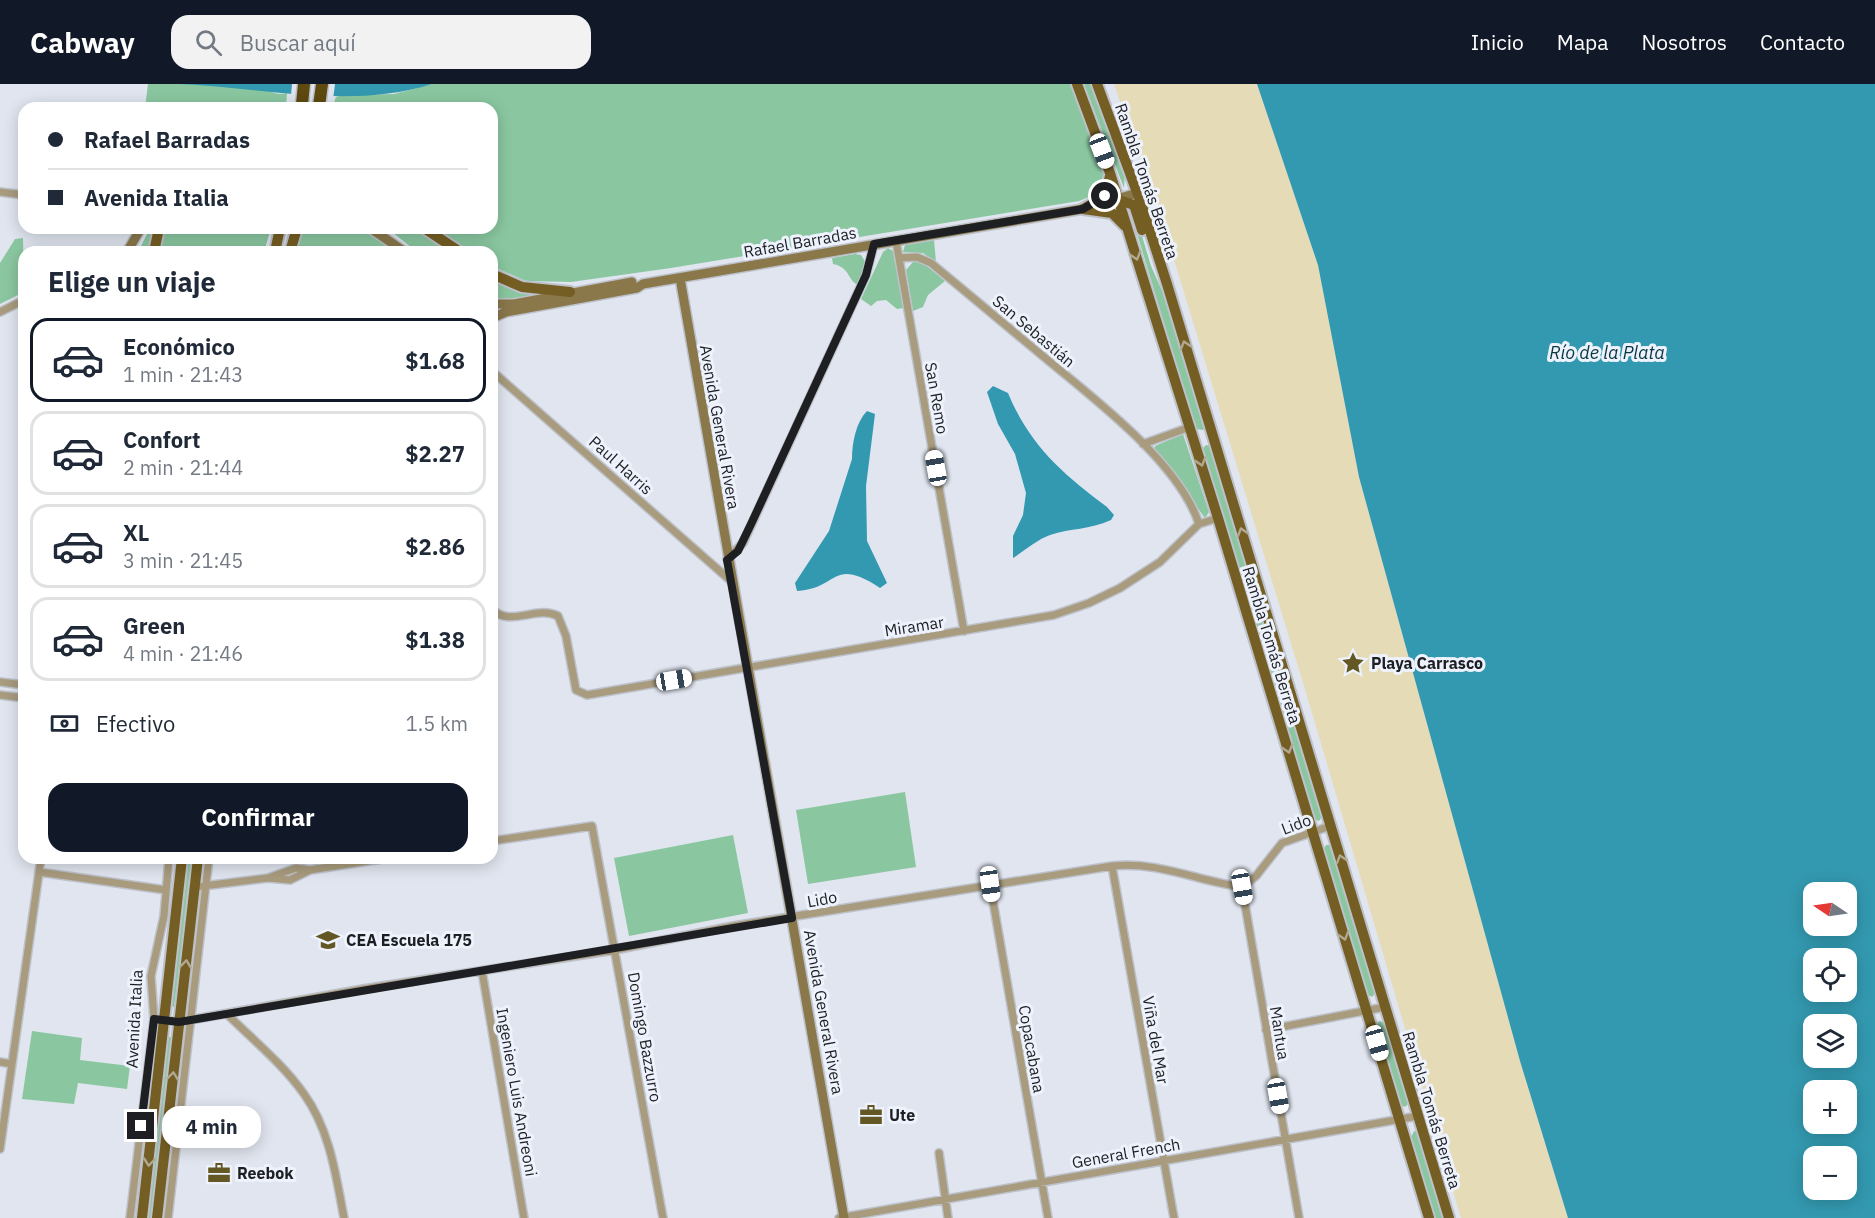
<!DOCTYPE html>
<html lang="es">
<head>
<meta charset="utf-8">
<style>
  :root { --surface:#fff; --page:#f2f2f3; --text:#1f2937; --muted:#747a83; --line:#e0e1e3; --accent:#111827 }
  body { margin:0; font-family:"IBM Plex Sans",sans-serif; background:var(--page); color:var(--text); height:100vh; display:flex; flex-direction:column; font-size:22px; white-space:nowrap }
  * { box-sizing:border-box; margin:0 }
  p { font-size:20px; color:var(--muted) }
  .icon { flex:none; width:33px; height:33px; fill:none; stroke:currentColor; stroke-width:2; stroke-linecap:round; stroke-linejoin:round }
  .map { position:relative; flex:1; overflow:hidden }
  .panel { position:absolute; left:18px; top:162px; width:480px; height:618px; display:flex; flex-direction:column; background:var(--surface); border-radius:18px; box-shadow:0 3px 15px #0003 }
  .panel>* { flex:none }
  .guide { position:absolute; left:18px; top:18px; width:480px; height:132px; border-radius:18px; box-shadow:0 3px 15px #0003; display:grid; align-content:center; height:132px; padding:0 30px; background:var(--surface) }
  .needle { width:39px; rotate:283deg }
  .tools { position:absolute; left:1803px; top:798px; display:grid; gap:12px }
  .tools a { display:grid; place-items:center; width:54px; height:54px; border-radius:12px; background:var(--surface); box-shadow:0 3px 15px #0003; font-size:30px }
  .end { position:absolute; width:27px; height:27px; margin:-14px; border:8px solid #1d1f22; background:#fff; box-shadow:0 0 0 3px #fff }
  .from { border-radius:50% }
  .bubble { position:absolute; height:42px; border-radius:18px; background:var(--surface); box-shadow:0 3px 15px #0003; font-size:20px; font-weight:700; line-height:42px; text-align:center }
  .car { position:absolute; width:18px; height:36px; margin:-18px -9px; border-radius:8px; box-shadow:0 0 4px 2px #0007; background:linear-gradient(#fff 24%,#345 0 40%,#fff 0 76%,#345 0 86%,#fff 0) }
  .guide b { display:flex; align-items:center; gap:21px; height:57px; font-size:22px }
  .guide b+b { border-top:2px solid var(--line) }
  .guide i { width:15px; height:15px; background:var(--text) }
  ul { padding:0; list-style:none }
  li { display:flex; align-items:center; gap:18px; height:84px; margin:0 12px 9px; padding:0 18px; border:3px solid var(--line); border-radius:18px }
  li div { flex:1 }
  li b { display:block; font-size:22px }
  li em { font-style:normal; font-weight:700 }
  li.active { border-color:var(--accent) }
  li>.icon { width:54px; height:54px; stroke-width:1.5 }
  h2 { padding:0 30px; font-size:27px; line-height:72px }
  .pay { display:flex; align-items:center; gap:15px; height:66px; padding:0 30px; font-size:22px }
  .pay p { margin-inline-start:auto }
  .button { display:flex; gap:12px; margin-top:auto; padding:12px 30px }
  .button a { flex:1; height:69px; border-radius:18px; background:var(--accent); color:#fff; font-size:24px; font-weight:700; line-height:69px; text-align:center }
  header { display:flex; align-items:center; gap:36px; box-sizing:border-box; height:84px; padding:0 30px; background:var(--accent); color:#fff }
  header strong { font-size:28px }
  nav { display:flex; gap:33px; margin-inline-start:auto; font-size:21px }
  .search { width:420px; height:54px; background:var(--page); display:flex; align-items:center; gap:15px; box-sizing:border-box; padding:0 21px; border-radius:18px; color:var(--muted); font-size:22px }
  .map>svg:first-child { display:block }
  .green { fill:#8ac7a0 }
  .sand { fill:#e5dbb6 }
  .water { fill:#3399b0; fill-rule:evenodd }
  .pier { fill:#e0e5ef }
  .lines { fill:none; stroke-linecap:round; stroke-linejoin:round }
  .street-casing { stroke:#bdc1ca; stroke-width:10 }
  .secondary-casing { stroke:#bdc1ca; stroke-width:12 }
  .primary-casing { stroke:#bdc1ca; stroke-width:14 }
  .highway-casing { stroke:#bdc1ca; stroke-width:15 }
  .street { stroke:#a89b7e; stroke-width:7 }
  .secondary { stroke:#8a784b; stroke-width:9 }
  .primary { stroke:#755e23; stroke-width:10 }
  .highway { stroke:#5e490f; stroke-width:12 }
  .oneway { stroke:#b1a890 }
  .route { stroke:#1d1f22; stroke-width:8 }
  .labels { text-anchor:middle; stroke-width:6; stroke-linejoin:round; paint-order:stroke }
  .street-label { font-size:16px; fill:#1d1f22; stroke:#edf2fc }
  .poi-label { font-size:16px; font-weight:bold; fill:#1d1f22; stroke:#edf2fc; text-anchor:start }
  .water-label { font-size:18px; font-style:italic; fill:#083741; stroke:#edf2fc }
</style>
</head>
<body>
<header>
<strong>Cabway</strong>
<div class="search"><svg class="icon" aria-label="search" viewBox="0 0 24 24"><circle cx="10" cy="10" r="6"/><path d="M15 15l6 6"/></svg>Buscar aquí</div>
<nav><a>Inicio</a><a>Mapa</a><a>Nosotros</a><a>Contacto</a></nav>
</header>
<div class="map">
<svg width="1875" height="1134" viewBox="0 0 1875 1134">
  <rect width="100%" height="100%" fill="#e0e5ef"/>
  <path class="green" d="M148,0C185,0 223,0 260,5C269,6 277,12 287,9L286,24H145Z
    M432,0H1073L1104,86L1099,109L1079,117L671,184L571,198L526,197L492,182V168H470L435,144H492V24H332L336,13L342,11L394,10Z
    M1084,0H1093L1125,87L1124,104Z
    M1133,122L1151,182L1164,211L1205,343L1203,346L1196,345L1129,123Z
    M150,144H154L150,168H138Z
    M161,144H271L264,168H157Z
    M303,144H361L398,168H354V165L297,168Z
    M387,144H418L454,168H417Z
    M23,154L24,208L0,220V179L15,155Z
    M934,156L936,178L923,169L903,168L905,161Z
    M888,164L893,167L904,224L897,225L886,216L877,217L871,222L861,215L883,168Z
    M855,170L861,171L866,179L858,201C847,196 851,184 833,180L832,174Z
    M913,178H922L945,197L928,211L923,223L913,227L906,186Z
    M492,194L537,209L541,211L492,218Z
    M1183,350L1209,428L1205,434L1154,366L1155,362Z
    M1206,361L1211,362L1323,731L1319,737L1314,735L1203,364Z
    M905,708L916,783L808,800L796,726Z
    M733,751L748,829L629,852L614,774Z
    M1326,761H1331L1376,908L1372,913L1367,910L1324,765Z
    M189,774H195L174,923L171,922V914Z
    M1379,937L1385,939L1409,1019L1405,1023L1400,1021L1377,942Z
    M32,947L82,954L80,976L130,982L127,1005L78,999L74,1020L22,1015Z
    M167,952L172,954L151,1134H145Z
    M1414,1047L1418,1048L1444,1134H1435L1411,1053Z"/>
  <path class="sand" d="M1114,0H1257L1318,181L1359,393L1520,977L1568,1134H1461L1307,612L1172,169Z"/>
  <path class="water" d="M178,0H432C350,26 261,3 178,0Z
    M1257,0H1875V1134H1568L1520,977L1359,393L1318,181ZM1846,808V842H1814V808ZM1846,874V908H1814V874ZM1846,940V974H1814V940ZM1846,1006V1040H1814V1006ZM1846,1072V1106H1814V1072Z
    M993,302L1008,309C1030,362 1063,390 1107,423L1114,431L1111,436C1089,446 1071,444 1050,451C1038,455 1024,467 1013,474V452L1023,431L1026,409L1015,370L998,340L987,308Z
    M867,327L875,330L866,402L867,457L887,499L880,504C831,472 839,505 797,507L795,499L829,447L852,375C852,359 856,338 867,327Z"/>
  <path class="pier" d="M292,0H335L333,16L291,11Z"/>
  <g class="lines">
    <g class="street-casing">
      <path id="street" d="M0,108L24,111
        M896,157L964,547
        M899,174L917,173L931,179C969,211 1007,242 1044,273C1093,314 1179,378 1199,440
        M0,228L24,216
        M492,287L731,497
        M1143,360L1190,343
        M727,475L743,459L866,191L874,160
        M492,525C510,544 536,521 558,532L566,552L576,606L587,611L1054,531L1089,519L1120,504L1160,478L1199,440L1218,434
        M0,598L24,601
        M0,611L24,614
        M492,757L592,742L663,1134
        M1112,782L1174,1134
        M39,788L166,806
        M268,794L290,796L310,786
        M990,800L1048,1134
        M195,803L268,794L296,784L310,786L388,774
        M1242,803L1299,1134
        M482,887L524,1134
        M227,930C253,956 283,980 304,1010C330,1046 336,1092 344,1134
        M154,935L179,938L363,905L615,866L733,842L1112,782C1158,777 1198,797 1242,803L1256,792L1282,759L1330,742
        M1266,946L1385,923
        M0,978L12,980
        M0,1065L41,774
        M939,1069L948,1134
        M130,1134L154,935L151,892L164,832L169,774
        M168,1134L209,774
        M839,1134L1418,1032"/>
    </g>
    <g class="secondary-casing">
      <path id="secondary" d="M370,144L405,168
        M127,168L141,144
        M680,194L844,1134
        M492,220H514L632,198
        M492,234L506,228L637,204L643,200L1083,125L1137,109"/>
    </g>
    <g class="primary-casing">
      <path id="primary" d="M1077,0L1110,89L1218,434L1429,1134
        M1097,0L1141,119L1167,200L1449,1134
        M1119,116L1134,121L1142,146
        M1085,124L1105,112L1110,92
        M1083,125L1112,129L1125,142
        M424,144L460,168
        M154,168L159,144
        M275,168L280,144
        M290,168L297,144
        M492,190L522,203L570,208
        M142,1134L182,774
        M157,1134L198,774"/>
    </g>
    <g class="highway-casing">
      <path id="highway" d="M302,20L304,0
        M319,22L322,0"/>
    </g>
    <use href="#street" class="street"/>
    <use href="#secondary" class="secondary"/>
    <use href="#primary" class="primary"/>
    <use href="#highway" class="highway"/>
  </g>
  <defs><path id="oneway-chevron" d="M-2-3.5L2.5 0L-2 3.5" fill="none" stroke-width="1.6" stroke-linecap="round" stroke-linejoin="round" transform="scale(1.5)"/></defs>
  <g class="oneway">
    <use href="#oneway-chevron" transform="translate(1136 172) rotate(73)"/>
    <use href="#oneway-chevron" transform="translate(1185 261) rotate(-107)"/>
    <use href="#oneway-chevron" transform="translate(1201 378) rotate(73)"/>
    <use href="#oneway-chevron" transform="translate(1242 448) rotate(-107)"/>
    <use href="#oneway-chevron" transform="translate(1288 665) rotate(73)"/>
    <use href="#oneway-chevron" transform="translate(1341 775) rotate(-107)"/>
    <use href="#oneway-chevron" transform="translate(1344 852) rotate(73)"/>
    <use href="#oneway-chevron" transform="translate(186 880) rotate(-83)"/>
    <use href="#oneway-chevron" transform="translate(173 992) rotate(-84)"/>
    <use href="#oneway-chevron" transform="translate(149 1078) rotate(96)"/>
  </g>
  <g class="lines">
    <path class="route" d="M141,1042L154,935L179,938L792,834L727,476L738,467L752,438L866,191L874,160L1083,125L1105,112"/>
  </g>
  <defs>
    <g id="sight-bare" transform="scale(1.8)"><path d="M0-6L1.8-2.2L6-1.7L2.9 1.2L3.7 5.4L0 3.3L-3.7 5.4L-2.9 1.2L-6-1.7L-1.8-2.2Z" fill="#635724" stroke="#edf2fc" stroke-width="2.5" paint-order="stroke"/></g>
    <g id="school-bare" transform="scale(1.8)"><path d="M0-5L7-2L0 1L-7-2ZM-4 1L0 2.5L4 1V4Q0 6-4 4Z" fill="#635724" stroke="#edf2fc" stroke-width="2.5" paint-order="stroke"/></g>
    <g id="office-bare" transform="scale(1.8)"><path d="M-6-3h4V-5.5h4V-3h4V5H-6ZM-1-4.5V-3h2v-1.5ZM-6 0V1H6V0Z" fill="#635724" stroke="#edf2fc" stroke-width="2.5" paint-order="stroke"/></g>
  </defs>
  <g fill-rule="evenodd">
    <use href="#sight-bare" x="1353" y="579"/>
    <use href="#school-bare" x="328" y="856"/>
    <use href="#office-bare" x="871" y="1031"/>
    <use href="#office-bare" x="219" y="1089"/>
  </g>
  <g class="labels">
    <g class="street-label">
      <text transform="translate(1147 97) rotate(71)" y="6">Rambla Tomás Berreta</text>
      <text transform="translate(800 158) rotate(-10)" y="6">Rafael Barradas</text>
      <text transform="translate(1034 247) rotate(40)" y="6">San Sebastián</text>
      <text transform="translate(937 314) rotate(80)" y="6">San Remo</text>
      <text transform="translate(720 343) rotate(80)" y="6">Avenida General Rivera</text>
      <text transform="translate(621 381) rotate(42)" y="6">Paul Harris</text>
      <text transform="translate(914 542) rotate(-9)" y="6">Miramar</text>
      <text transform="translate(1272 561) rotate(73)" y="6">Rambla Tomás Berreta</text>
      <text transform="translate(1296 740) rotate(-21)" y="6">Lido</text>
      <text transform="translate(822 815) rotate(-10)" y="6">Lido</text>
      <text transform="translate(824 928) rotate(80)" y="6">Avenida General Rivera</text>
      <text transform="translate(134 935) rotate(-87)" y="6">Avenida Italia</text>
      <text transform="translate(1280 949) rotate(81)" y="6">Mantua</text>
      <text transform="translate(645 953) rotate(80)" y="6">Domingo Bazzurro</text>
      <text transform="translate(1156 956) rotate(80)" y="6">Viña del Mar</text>
      <text transform="translate(1032 965) rotate(80)" y="6">Copacabana</text>
      <text transform="translate(517 1008) rotate(80)" y="6">Ingeniero Luis Andreoni</text>
      <text transform="translate(1432 1026) rotate(73)" y="6">Rambla Tomás Berreta</text>
      <text transform="translate(1126 1069) rotate(-10)" y="6">General French</text>
    </g>
    <g class="poi-label">
      <text x="1371" y="585">Playa Carrasco</text>
      <text x="346" y="862">CEA Escuela 175</text>
      <text x="889" y="1037">Ute</text>
      <text x="237" y="1095">Reebok</text>
    </g>
    <g class="water-label">
      <text x="1607" y="275">Río de la Plata</text>
    </g>
  </g>
</svg>
<div class="tools">
<a><svg class="needle" viewBox="-14 -14 28 28"><path d="M0-13l5 13h-10z" fill="#e53935"/><path d="M0 13l5-13h-10z" fill="#747a83"/></svg></a>
<a><svg class="icon" aria-label="locate" viewBox="0 0 24 24"><circle cx="12" cy="12" r="6"/><path d="M12 2v4M12 18v4M2 12h4M18 12h4"/></svg></a>
<a><svg class="icon" aria-label="layers" viewBox="0 0 24 24"><path d="M12 4l9 5-9 5-9-5zM3 14l9 5 9-5"/></svg></a>
<a>+</a>
<a>−</a>
</div>
<i class="end from" style="left:1105px;top:112px"></i>
<i class="end" style="left:141px;top:1042px"></i>
<div class="bubble" style="left:162px;top:1022px;width:99px">4 min</div>
<i class="car" style="left:1102px;top:67px;rotate:159deg"></i>
<i class="car" style="left:936px;top:384px;rotate:350deg"></i>
<i class="car" style="left:674px;top:596px;rotate:80deg"></i>
<i class="car" style="left:990px;top:800px;rotate:172deg"></i>
<i class="car" style="left:1242px;top:803px;rotate:170deg"></i>
<i class="car" style="left:1377px;top:959px;rotate:164deg"></i>
<i class="car" style="left:1278px;top:1012px;rotate:170deg"></i>
<div class="guide">
<b><i class="from"></i>Rafael Barradas</b>
<b><i></i>Avenida Italia</b>
</div>
<section class="panel">
<h2>Elige un viaje</h2>
<ul>
<li class="active"><svg class="icon" aria-label="car" viewBox="0 0 24 24"><path d="M5 17H2v-5l4-1 3-4h7l3 4 3 1v5h-3M9 17h6M6 11h13"/><circle cx="7" cy="17" r="2"/><circle cx="17" cy="17" r="2"/></svg><div><b>Económico</b><p>1 min · 21:43</p></div><em>$1.68</em></li>
<li><svg class="icon" aria-label="car" viewBox="0 0 24 24"><path d="M5 17H2v-5l4-1 3-4h7l3 4 3 1v5h-3M9 17h6M6 11h13"/><circle cx="7" cy="17" r="2"/><circle cx="17" cy="17" r="2"/></svg><div><b>Confort</b><p>2 min · 21:44</p></div><em>$2.27</em></li>
<li><svg class="icon" aria-label="car" viewBox="0 0 24 24"><path d="M5 17H2v-5l4-1 3-4h7l3 4 3 1v5h-3M9 17h6M6 11h13"/><circle cx="7" cy="17" r="2"/><circle cx="17" cy="17" r="2"/></svg><div><b>XL</b><p>3 min · 21:45</p></div><em>$2.86</em></li>
<li><svg class="icon" aria-label="car" viewBox="0 0 24 24"><path d="M5 17H2v-5l4-1 3-4h7l3 4 3 1v5h-3M9 17h6M6 11h13"/><circle cx="7" cy="17" r="2"/><circle cx="17" cy="17" r="2"/></svg><div><b>Green</b><p>4 min · 21:46</p></div><em>$1.38</em></li>
</ul>
<div class="pay"><svg class="icon" aria-label="cash" viewBox="0 0 24 24"><path d="M3 7h18v10H3z"/><circle cx="12" cy="12" r="2"/></svg>Efectivo<p>1.5 km</p></div>
<div class="button"><a>Confirmar</a></div>
</section>
</div>
</body>
</html>
